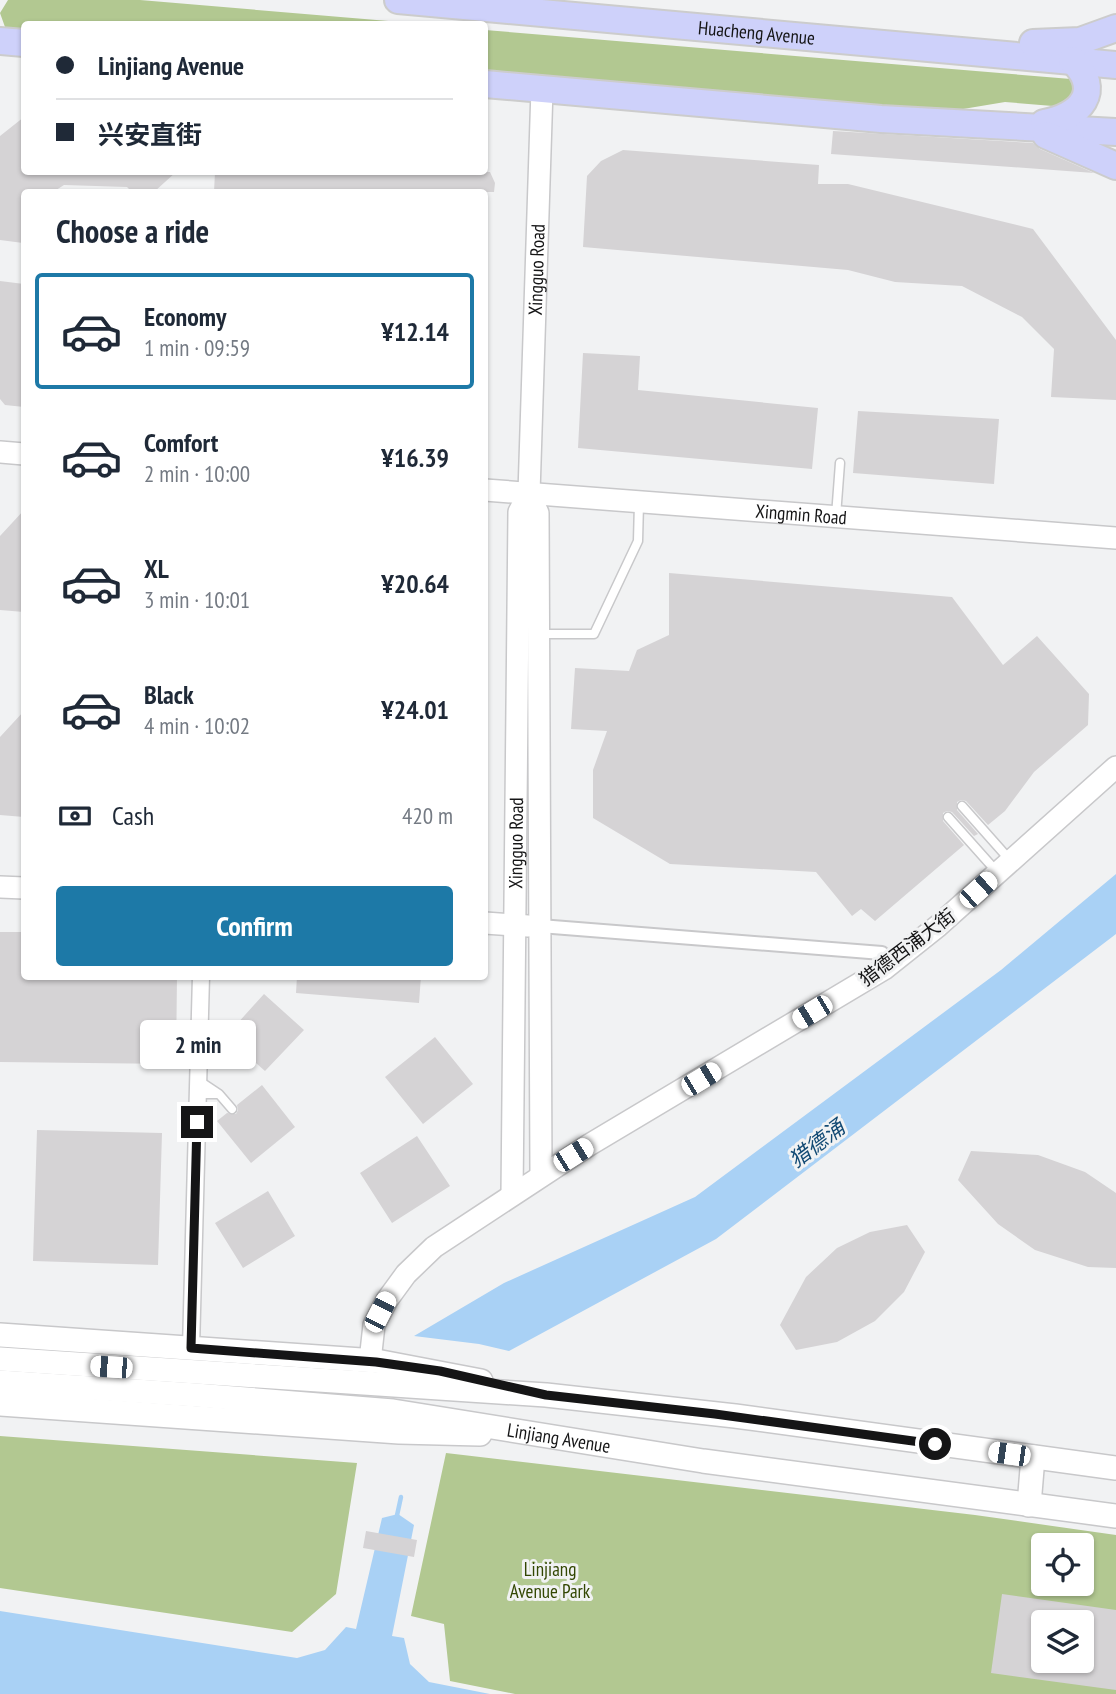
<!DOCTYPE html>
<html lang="en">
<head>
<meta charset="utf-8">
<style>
  :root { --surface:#fff; --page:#f6f6f7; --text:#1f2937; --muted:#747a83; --line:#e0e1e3; --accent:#1d79a7 }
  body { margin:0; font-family:"PT Sans Narrow","Noto Sans SC",sans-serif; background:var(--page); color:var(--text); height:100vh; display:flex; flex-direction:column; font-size:26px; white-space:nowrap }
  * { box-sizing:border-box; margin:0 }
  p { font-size:23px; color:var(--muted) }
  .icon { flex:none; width:38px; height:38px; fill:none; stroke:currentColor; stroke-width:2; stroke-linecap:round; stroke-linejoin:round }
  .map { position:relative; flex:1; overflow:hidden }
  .panel { position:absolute; left:21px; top:189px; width:467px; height:791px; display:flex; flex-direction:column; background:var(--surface); border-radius:7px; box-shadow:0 2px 5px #0004 }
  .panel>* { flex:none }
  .banner { position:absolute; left:21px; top:21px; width:467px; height:154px; border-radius:7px; box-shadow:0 2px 5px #0004; display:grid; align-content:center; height:154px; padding:0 35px; background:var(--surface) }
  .tools { position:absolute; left:1031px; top:1533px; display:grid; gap:14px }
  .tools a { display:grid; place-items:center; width:63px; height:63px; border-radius:7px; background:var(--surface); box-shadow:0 2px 5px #0004; font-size:35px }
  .end { position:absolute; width:32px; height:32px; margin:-16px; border:9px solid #151516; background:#fff; box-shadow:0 0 0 4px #fff }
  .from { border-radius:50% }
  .bubble { position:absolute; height:49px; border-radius:7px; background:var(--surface); box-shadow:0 2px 5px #0004; font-size:23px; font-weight:700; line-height:49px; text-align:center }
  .car { position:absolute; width:21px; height:42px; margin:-21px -10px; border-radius:9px; box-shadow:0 0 5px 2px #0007; background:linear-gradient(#fff 24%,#345 0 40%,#fff 0 76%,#345 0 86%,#fff 0) }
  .banner b { display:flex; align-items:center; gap:24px; height:66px; font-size:26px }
  .banner b+b { border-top:2px solid var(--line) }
  .banner i { width:18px; height:18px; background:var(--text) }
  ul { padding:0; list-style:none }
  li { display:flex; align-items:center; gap:21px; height:116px; margin:0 14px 10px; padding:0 21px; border:4px solid transparent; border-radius:7px }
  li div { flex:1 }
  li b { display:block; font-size:26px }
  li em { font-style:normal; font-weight:700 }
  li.on { border-color:var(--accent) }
  li>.icon { width:63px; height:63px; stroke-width:1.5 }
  h2 { padding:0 35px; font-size:32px; line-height:84px }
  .pay { display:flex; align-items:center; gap:18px; height:77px; padding:0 35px; font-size:26px }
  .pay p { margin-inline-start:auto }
  .cta { display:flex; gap:14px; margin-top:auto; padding:14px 35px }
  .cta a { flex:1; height:80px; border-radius:7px; background:var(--accent); color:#fff; font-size:28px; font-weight:700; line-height:80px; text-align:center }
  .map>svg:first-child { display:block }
  .green { fill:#b2c891; fill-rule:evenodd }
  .water { fill:#a9d1f5 }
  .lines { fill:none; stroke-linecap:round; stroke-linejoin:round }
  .stream { stroke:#a9d1f5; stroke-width:4.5 }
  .building { fill:#d5d3d5; fill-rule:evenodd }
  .service-casing { stroke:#c8c8ca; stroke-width:11 }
  .pedestrian-casing { stroke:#c8c8ca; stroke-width:16 }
  .minor-casing { stroke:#c8c8ca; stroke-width:19 }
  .tertiary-casing { stroke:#c8c8ca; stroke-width:24 }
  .secondary-casing { stroke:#c8c8ca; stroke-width:26 }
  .primary-casing { stroke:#ccc; stroke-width:30 }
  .service { stroke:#fff; stroke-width:8 }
  .pedestrian { stroke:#fff; stroke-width:12 }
  .minor { stroke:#fff; stroke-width:16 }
  .tertiary { stroke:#fff; stroke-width:21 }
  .secondary { stroke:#fff; stroke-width:23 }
  .primary { stroke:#ced1fa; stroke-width:26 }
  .route { stroke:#151516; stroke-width:9 }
  .labels { text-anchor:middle; stroke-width:6; stroke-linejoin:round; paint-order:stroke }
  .street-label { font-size:19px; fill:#151516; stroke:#f1f2f3 }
  .park-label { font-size:19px; fill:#334703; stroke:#f1f2f3 }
  .water-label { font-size:21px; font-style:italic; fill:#124a74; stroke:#f1f2f3 }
</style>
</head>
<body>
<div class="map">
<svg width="1116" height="1694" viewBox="0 0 1116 1694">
  <rect width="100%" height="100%" fill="#f1f2f3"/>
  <path class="green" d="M8,0H140L424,24H24V29L5,27L0,13Z
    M485,30L1071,79L1078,88L1065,107L1005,102L951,111L485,70Z
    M0,1436L357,1463L336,1594L292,1632L0,1588Z
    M446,1453L975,1515L1116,1535V1694H515L450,1681L444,1624L411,1616ZM1043,1545H1082V1584H1043ZM1043,1622H1082V1661H1043Z"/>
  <path class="water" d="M1116,874V934L716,1239L509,1351L479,1344L414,1336L504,1283L695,1197L1001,970Z
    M398,1514L414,1525L392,1636L404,1638L410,1664L429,1682L490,1694H0V1611L297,1658L325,1650L346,1627L356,1629L382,1518Z"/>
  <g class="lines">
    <path class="stream" d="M396,1520L401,1497"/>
  </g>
  <path class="building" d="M24,117V172H176L154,192H132L127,187L64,185L53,192H24L23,243L0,240V136Z
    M833,131L1033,143L1040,149L1094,173L831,154Z
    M623,150L819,165L818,184H848L1033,229L1116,340V400L1051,397L1054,349L1022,317L962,286L895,282L848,270L583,247L587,176L601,161Z
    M215,172H490L495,183L494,192H214Z
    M0,281L24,284L21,321L24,325V407L5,405L0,399Z
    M583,353L640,356L638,390L818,408L812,469L578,448Z
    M858,411L999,419L994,484L853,473Z
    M24,510V612L0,610V536Z
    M669,573L952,597L1003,665L1037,636L1089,694L1088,725L1034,772L1005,811L988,825L966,801L961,800L957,802V810L978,834L974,836L952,812L947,811L943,813V821L964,845L875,921L861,909L852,916L816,872L670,864L593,818V770L607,731L571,729L575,668L629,671L637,650L669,635Z
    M24,711V817L0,815V737Z
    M0,932H24V976H177L176,1064L0,1062Z
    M297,976H421L419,1003L296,993Z
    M264,994L304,1030L265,1071L226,1036Z
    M435,1037L473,1084L423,1124L385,1077Z
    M262,1085L295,1127L251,1163L217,1121L227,1113L236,1114L238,1110L237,1105Z
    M37,1130L162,1133L158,1265L33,1261Z
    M417,1136L450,1186L392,1223L360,1173Z
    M971,1151L1038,1155L1085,1172L1116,1193V1268L1088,1267L1035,1250L998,1224L958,1180Z
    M268,1191L295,1236L243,1268L215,1223Z
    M907,1225L925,1252L904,1292L875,1321L837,1342L796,1350L780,1325L806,1277L837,1248L870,1232Z
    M366,1531L417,1540L414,1557L363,1548Z
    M1002,1594L1116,1610V1690L991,1673ZM1043,1622H1082V1661H1043Z"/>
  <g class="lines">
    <g class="service-casing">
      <path id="service" d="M836,516L840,463
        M541,634H594L638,541L639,503
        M962,806L1009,859
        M948,817L997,872
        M198,1094H219L198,1080
        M219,1094L232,1109"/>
    </g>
    <g class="pedestrian-casing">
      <path id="pedestrian" d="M540,926L882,953L890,964"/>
    </g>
    <g class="minor-casing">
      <path id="minor" d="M191,1348L201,976"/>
    </g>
    <g class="tertiary-casing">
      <g id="tertiary">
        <path d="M0,452L24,454"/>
        <path id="s1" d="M485,490L1116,538"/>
        <path d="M529,493L538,513L541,1175"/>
        <path d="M0,887L24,888"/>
        <path d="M485,923L528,926"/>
        <path id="s2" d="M512,1195L519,512L529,493L542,89"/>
        <path d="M370,1361L374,1325L387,1300L406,1274L434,1247L589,1145L884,969L938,926L1116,767"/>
      </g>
    </g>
    <g class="secondary-casing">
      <g id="secondary">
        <path d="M0,1335L376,1361L481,1381"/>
        <path d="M0,1359L546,1395L735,1416L1116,1468"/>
        <path id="s3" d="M0,1382L196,1395L393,1411L703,1461L1116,1516"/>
        <path d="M0,1404L399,1432L480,1434"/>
        <path d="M1029,1505L1033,1457"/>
      </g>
    </g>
    <g class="primary-casing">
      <g id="primary">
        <path id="s4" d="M398,0L1116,65"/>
        <path d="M0,41L24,43"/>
        <path d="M1033,43L1080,41L1116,28"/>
        <path d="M485,84L881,119L1116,132"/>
        <path d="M1044,123C1080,117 1104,91 1072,60"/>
        <path d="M1046,135L1116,166"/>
      </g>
    </g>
    <use href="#service" class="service"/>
    <use href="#pedestrian" class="pedestrian"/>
    <use href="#minor" class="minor"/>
    <use href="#tertiary" class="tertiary"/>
    <use href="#secondary" class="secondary"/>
    <use href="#primary" class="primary"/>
  </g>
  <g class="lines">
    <path class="route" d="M197,1122L191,1348L376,1362L440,1371L546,1395L715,1414L935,1444"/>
  </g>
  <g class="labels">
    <g class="street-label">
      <text dy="7" stroke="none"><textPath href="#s4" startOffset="360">Huacheng Avenue</textPath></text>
      <text dy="7" stroke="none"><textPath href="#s2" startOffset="928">Xingguo Road</textPath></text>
      <text dy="7" stroke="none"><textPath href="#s1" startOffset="317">Xingmin Road</textPath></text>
      <text dy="7" stroke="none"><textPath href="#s2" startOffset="352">Xingguo Road</textPath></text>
      <text transform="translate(907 947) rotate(-37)" y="7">猎德西浦大街</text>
      <text dy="7" stroke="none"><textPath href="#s3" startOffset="562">Linjiang Avenue</textPath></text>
    </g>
    <g class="park-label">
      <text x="550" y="1576">Linjiang<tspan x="550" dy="22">Avenue Park</tspan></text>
    </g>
    <g class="water-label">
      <text transform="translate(817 1144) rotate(-37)" y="7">猎德涌</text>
    </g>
  </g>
</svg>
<div class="tools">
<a><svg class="icon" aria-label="locate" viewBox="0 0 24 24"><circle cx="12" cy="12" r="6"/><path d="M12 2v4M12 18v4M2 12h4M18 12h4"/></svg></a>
<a><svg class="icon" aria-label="layers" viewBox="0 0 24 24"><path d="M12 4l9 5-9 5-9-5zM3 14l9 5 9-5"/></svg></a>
</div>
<i class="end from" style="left:935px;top:1444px"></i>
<i class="end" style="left:197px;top:1122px"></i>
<div class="bubble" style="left:140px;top:1020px;width:116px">2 min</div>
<i class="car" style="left:978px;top:890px;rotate:48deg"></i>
<i class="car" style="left:812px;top:1012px;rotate:239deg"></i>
<i class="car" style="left:701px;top:1079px;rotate:59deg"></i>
<i class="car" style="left:573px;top:1155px;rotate:58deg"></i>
<i class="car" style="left:380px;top:1312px;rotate:27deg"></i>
<i class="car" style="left:111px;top:1367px;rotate:274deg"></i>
<i class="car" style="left:1009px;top:1454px;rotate:278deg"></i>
<div class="banner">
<b><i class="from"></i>Linjiang Avenue</b>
<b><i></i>兴安直街</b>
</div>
<section class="panel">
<h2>Choose a ride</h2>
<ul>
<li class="on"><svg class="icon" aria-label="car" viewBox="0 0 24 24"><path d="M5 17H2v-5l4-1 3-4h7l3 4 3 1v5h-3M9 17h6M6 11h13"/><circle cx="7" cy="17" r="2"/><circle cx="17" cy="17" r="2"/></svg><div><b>Economy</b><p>1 min · 09:59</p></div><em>¥12.14</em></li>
<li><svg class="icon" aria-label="car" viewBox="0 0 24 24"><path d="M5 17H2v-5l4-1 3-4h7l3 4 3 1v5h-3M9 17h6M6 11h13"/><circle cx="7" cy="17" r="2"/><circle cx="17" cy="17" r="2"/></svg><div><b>Comfort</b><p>2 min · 10:00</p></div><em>¥16.39</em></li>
<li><svg class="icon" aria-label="car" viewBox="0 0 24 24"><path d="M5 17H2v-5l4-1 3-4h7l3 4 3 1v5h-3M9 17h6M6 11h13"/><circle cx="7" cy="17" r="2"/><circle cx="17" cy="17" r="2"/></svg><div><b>XL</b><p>3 min · 10:01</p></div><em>¥20.64</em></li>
<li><svg class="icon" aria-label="car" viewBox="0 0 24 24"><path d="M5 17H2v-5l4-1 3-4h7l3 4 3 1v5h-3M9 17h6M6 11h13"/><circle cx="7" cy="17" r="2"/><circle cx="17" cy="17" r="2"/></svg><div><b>Black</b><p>4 min · 10:02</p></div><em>¥24.01</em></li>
</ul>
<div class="pay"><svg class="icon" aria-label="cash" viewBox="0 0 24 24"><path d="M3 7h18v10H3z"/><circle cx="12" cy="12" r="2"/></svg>Cash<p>420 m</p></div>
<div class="cta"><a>Confirm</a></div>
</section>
</div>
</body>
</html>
